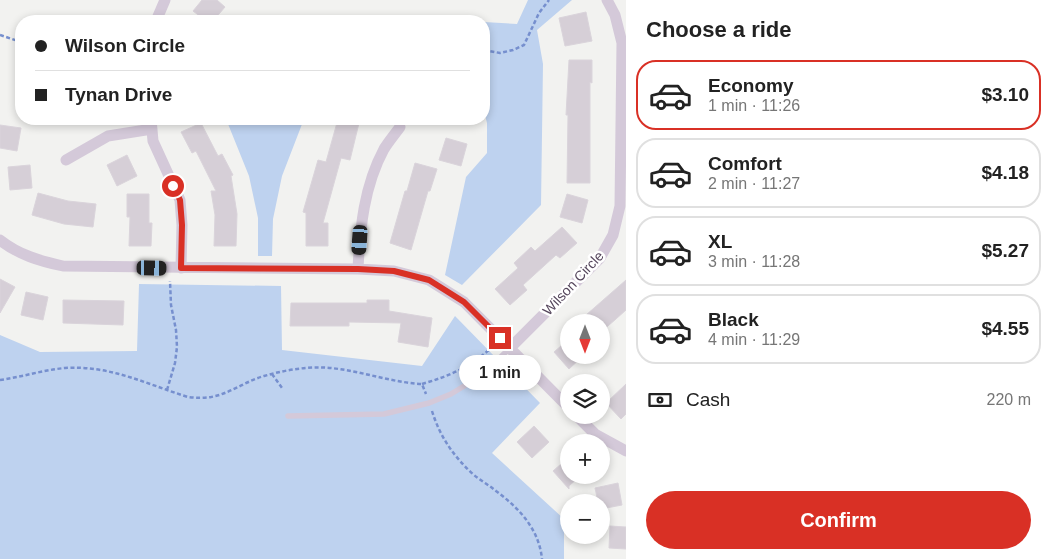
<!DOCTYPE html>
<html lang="en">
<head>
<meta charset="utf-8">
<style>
  :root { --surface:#fff; --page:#f6f6f6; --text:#222; --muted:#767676; --line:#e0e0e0; --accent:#d93025 }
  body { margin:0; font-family:Helvetica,sans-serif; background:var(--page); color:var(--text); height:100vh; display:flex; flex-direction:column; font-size:19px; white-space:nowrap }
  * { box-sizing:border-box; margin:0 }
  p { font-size:16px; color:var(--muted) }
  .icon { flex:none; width:28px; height:28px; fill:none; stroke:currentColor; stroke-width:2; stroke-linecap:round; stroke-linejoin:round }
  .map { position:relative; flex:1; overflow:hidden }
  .panel { display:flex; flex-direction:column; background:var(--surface); width:425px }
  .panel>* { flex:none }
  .guide { position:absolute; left:15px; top:15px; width:475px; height:110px; border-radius:20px; box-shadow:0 2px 8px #0003; display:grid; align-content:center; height:110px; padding:0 20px; background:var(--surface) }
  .needle { width:32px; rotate:180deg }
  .controls { position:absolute; left:560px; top:314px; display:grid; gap:10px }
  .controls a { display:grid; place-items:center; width:50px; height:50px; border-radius:50%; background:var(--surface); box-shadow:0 2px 8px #0003; font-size:25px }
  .end { position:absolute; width:22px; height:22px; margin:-11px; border:6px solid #d93025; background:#fff; box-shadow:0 0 0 2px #fff }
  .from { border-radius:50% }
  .bubble { position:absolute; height:35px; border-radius:18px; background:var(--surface); box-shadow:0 2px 8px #0003; font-size:16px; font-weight:700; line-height:35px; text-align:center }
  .car { position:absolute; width:15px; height:30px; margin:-15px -8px; border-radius:6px; box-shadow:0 0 4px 1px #0007; background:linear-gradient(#222 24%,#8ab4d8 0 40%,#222 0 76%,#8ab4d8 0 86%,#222 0) }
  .guide b { display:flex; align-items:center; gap:18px; height:48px; font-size:19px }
  .guide b+b { border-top:1px solid var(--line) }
  .guide i { width:12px; height:12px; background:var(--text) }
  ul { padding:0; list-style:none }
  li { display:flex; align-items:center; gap:15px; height:70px; margin:0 10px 8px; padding:0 10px; border:2px solid var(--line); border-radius:20px }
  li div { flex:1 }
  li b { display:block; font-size:19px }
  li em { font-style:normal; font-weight:700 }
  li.on { border-color:var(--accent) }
  li>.icon { width:45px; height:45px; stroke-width:1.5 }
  h2 { padding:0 20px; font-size:22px; line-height:60px }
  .pay { display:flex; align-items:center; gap:12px; height:55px; padding:0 20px; font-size:19px }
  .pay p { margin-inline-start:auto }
  .cta { display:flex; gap:10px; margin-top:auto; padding:10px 20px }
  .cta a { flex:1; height:58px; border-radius:30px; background:var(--accent); color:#fff; font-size:20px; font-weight:700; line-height:58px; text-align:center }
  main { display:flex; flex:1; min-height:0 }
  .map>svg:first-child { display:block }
  .green { fill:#bed2ef }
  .building { fill:#d6cfd7; stroke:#dad4db }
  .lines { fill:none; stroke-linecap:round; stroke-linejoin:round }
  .path { stroke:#768fce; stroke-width:2.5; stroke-dasharray:4 2.5; stroke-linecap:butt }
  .service { stroke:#d4c9d9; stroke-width:5.5 }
  .minor { stroke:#d4c9d9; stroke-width:11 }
  .route { stroke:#d93025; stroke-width:6 }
  .labels { text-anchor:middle; stroke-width:5; stroke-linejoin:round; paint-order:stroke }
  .street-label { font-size:14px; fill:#56475d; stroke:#fff }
</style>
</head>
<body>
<main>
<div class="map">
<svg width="626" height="559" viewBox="0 0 626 559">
  <rect width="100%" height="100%" fill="#f2f2f0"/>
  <path class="green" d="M528,0H572L537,30L543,64L541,205L462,285L445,275L466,177L487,153V123L484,111V22L517,24Z
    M276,17L449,21H243L245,19Z
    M226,119H304L282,176L273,219L272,256H258V218L249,176Z
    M139,284L281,286L282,350L422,366L455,316L540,403L492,453L564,519V559H0V335L40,352L137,351Z"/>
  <path class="building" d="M202,0H217L225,7L213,21H206L193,11Z
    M586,12L592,41L565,46L559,18Z
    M569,60H592V83L590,82V183H567L568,115H566Z
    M338,119H360L350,160L341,158L323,223H328V246H306V213L303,212L318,160L326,162Z
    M201,123L218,156L222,154L233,175L231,176L237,214L236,246H214L215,215L211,191H216L196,151L192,153L181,132Z
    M0,125L21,128L17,151L0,148Z
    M446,138L467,144L461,166L439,160Z
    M127,155L137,176L117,186L107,165Z
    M415,163L437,169L430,191H428L411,250L390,243L405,191H407Z
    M30,165L32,188L10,190L8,167Z
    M38,193L68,201L96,204L93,227L64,224L32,215Z
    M127,194H149V223H152L151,246H129L130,217H127Z
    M567,194L588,200L582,223L560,217Z
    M562,227L577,243L560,258L556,255L523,285L527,290L510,305L495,289L518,268L514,263L531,247L535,251Z
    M0,279L15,287L0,313Z
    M626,280V310L616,319L601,332V322H578Z
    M26,292L48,297L43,320L21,315Z
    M63,300L124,301L123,325L63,323Z
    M367,300H389V311L432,318L428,347L398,342L401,323L349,322V326H290L291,303H367Z
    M569,339V355H584L569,369L554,352Z
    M626,384V414L621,419L606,403Z
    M534,426L549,442L532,458L517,442Z
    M569,457V475H581L569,486V489L553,471Z
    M618,483L622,505L601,509V502H598L595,488Z
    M610,526L626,527V549L609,548Z"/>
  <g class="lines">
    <path class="path" d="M0,35L21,42
      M484,50L500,53L513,50L524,45L539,13L549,0
      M272,374L282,388
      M0,380C22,377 43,370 65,368C110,365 146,384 188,397C196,398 204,398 211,397C229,394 246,381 264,376C278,372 292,369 306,368C346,364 382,382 422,384L426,394
      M422,384C449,376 471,367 492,347
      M167,390L175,363L177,347L176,330L171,305L170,281
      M432,411C440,437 454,457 474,475C481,481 489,485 496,491C519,508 539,529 542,559"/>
    <path class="service" d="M288,416L384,414L429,403L451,394L482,375L510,348"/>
    <path class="minor" d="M156,21L165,0
      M151,119L153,141L180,200L182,225L181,268
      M66,160L108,136L152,129
      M0,240C19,255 40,261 63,266L358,269L394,271L429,280L464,302L569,408
      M358,269C360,228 364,186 384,149C389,141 395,134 400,127
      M510,348L600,258L613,235L620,206L622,43L615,15L607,0
      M576,415L595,434L626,451"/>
  </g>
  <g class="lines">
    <path class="route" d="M173,186L180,200L182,225L181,268L358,269L394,271L429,280L464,302L500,338"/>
  </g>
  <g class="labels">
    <g class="street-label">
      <text transform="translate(573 283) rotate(-47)" y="5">Wilson Circle</text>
    </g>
  </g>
</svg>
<div class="controls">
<a><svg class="needle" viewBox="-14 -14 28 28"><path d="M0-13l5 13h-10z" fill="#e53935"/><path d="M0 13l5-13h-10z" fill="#767676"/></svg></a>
<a><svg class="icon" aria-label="layers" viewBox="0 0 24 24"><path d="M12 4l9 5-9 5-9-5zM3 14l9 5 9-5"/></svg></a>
<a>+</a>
<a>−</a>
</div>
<i class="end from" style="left:173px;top:186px"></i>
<i class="end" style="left:500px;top:338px"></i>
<div class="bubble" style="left:459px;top:355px;width:82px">1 min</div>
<i class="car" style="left:360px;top:240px;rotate:184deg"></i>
<i class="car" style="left:152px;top:268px;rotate:91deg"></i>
<div class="guide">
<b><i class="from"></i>Wilson Circle</b>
<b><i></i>Tynan Drive</b>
</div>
</div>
<section class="panel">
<h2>Choose a ride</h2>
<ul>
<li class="on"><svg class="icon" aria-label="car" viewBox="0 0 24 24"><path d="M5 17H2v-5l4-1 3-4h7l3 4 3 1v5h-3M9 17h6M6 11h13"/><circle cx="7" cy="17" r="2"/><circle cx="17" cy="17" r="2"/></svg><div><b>Economy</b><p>1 min · 11:26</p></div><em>$3.10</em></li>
<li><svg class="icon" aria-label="car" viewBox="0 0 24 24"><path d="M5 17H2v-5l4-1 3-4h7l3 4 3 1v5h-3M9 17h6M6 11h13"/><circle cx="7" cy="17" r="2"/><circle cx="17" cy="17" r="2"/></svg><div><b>Comfort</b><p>2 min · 11:27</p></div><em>$4.18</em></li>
<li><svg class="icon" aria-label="car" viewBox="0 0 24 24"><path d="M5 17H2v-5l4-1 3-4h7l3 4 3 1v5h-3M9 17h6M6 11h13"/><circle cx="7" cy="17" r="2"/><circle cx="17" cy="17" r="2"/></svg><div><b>XL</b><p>3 min · 11:28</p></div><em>$5.27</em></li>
<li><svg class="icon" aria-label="car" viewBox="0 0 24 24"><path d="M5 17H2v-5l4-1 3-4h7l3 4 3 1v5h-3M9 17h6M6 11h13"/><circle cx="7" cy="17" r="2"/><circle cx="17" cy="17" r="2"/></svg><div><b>Black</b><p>4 min · 11:29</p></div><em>$4.55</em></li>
</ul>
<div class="pay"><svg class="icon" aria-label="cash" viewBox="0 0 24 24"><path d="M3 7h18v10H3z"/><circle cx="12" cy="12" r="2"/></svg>Cash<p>220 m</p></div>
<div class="cta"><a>Confirm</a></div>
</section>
</main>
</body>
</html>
